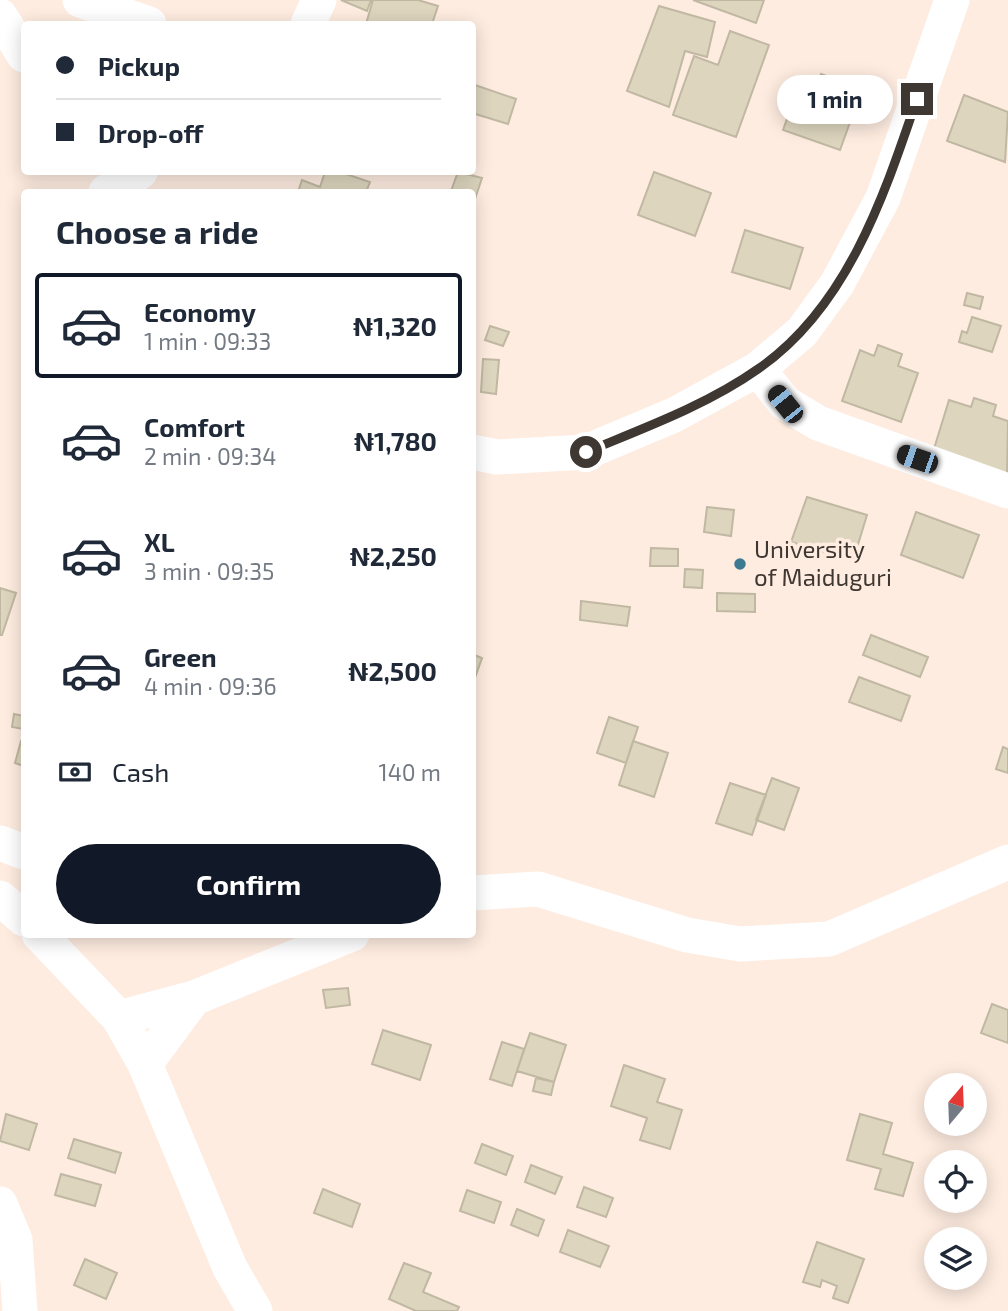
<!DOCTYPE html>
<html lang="en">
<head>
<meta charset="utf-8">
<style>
  :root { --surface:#fff; --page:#f6f6f7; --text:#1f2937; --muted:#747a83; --line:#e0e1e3; --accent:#111827 }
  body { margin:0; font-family:"Exo 2",sans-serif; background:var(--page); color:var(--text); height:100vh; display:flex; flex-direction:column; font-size:26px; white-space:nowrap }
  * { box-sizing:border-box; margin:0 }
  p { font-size:23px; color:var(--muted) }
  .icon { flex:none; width:38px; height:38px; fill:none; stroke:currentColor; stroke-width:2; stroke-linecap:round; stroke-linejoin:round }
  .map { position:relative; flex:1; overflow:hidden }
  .side { position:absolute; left:21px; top:189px; width:455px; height:749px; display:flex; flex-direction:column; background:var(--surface); border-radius:7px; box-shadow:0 4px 18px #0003 }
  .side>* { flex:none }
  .top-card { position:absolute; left:21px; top:21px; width:455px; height:154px; border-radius:7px; box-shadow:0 4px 18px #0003; display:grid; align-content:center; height:154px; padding:0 35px; background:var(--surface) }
  .needle { width:46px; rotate:19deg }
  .controls { position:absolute; left:924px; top:1073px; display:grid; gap:14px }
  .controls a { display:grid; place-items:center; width:63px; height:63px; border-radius:50%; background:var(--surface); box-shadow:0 4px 18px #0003; font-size:35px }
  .end { position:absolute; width:32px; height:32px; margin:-16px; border:9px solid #3f3731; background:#fff; box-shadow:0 0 0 4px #fff }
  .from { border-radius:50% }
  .bubble { position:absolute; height:49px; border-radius:24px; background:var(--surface); box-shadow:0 4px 18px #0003; font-size:23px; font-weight:700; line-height:49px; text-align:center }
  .car { position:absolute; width:21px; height:42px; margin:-21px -10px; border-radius:9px; box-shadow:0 0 5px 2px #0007; background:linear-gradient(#222 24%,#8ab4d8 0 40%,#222 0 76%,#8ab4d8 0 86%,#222 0) }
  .top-card b { display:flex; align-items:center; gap:24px; height:66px; font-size:26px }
  .top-card b+b { border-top:2px solid var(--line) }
  .top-card i { width:18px; height:18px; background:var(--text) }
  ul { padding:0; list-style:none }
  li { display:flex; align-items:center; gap:21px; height:105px; margin:0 14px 10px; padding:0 21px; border:4px solid transparent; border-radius:7px }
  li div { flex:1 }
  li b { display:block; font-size:26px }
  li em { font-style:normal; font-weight:700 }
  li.selected { border-color:var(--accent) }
  li>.icon { width:63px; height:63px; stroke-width:1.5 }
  h2 { padding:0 35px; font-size:32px; line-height:84px }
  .pay { display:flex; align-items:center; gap:18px; height:77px; padding:0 35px; font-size:26px }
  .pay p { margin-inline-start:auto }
  .cta { display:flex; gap:14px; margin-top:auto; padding:14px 35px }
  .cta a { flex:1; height:80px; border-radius:42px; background:var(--accent); color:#fff; font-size:28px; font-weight:700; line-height:80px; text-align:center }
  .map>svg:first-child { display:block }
  .building { fill:#ddd5be; stroke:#c0b8a2; stroke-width:2 }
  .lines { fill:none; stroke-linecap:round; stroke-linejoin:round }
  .minor { stroke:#fff; stroke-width:35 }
  .route { stroke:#3f3731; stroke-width:9 }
  .poi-dot { fill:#3d7a91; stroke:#feece0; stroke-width:2.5 }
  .labels { text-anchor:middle; stroke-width:7; stroke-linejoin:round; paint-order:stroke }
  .poi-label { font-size:24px; fill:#3f3731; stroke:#feece0; text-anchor:start }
</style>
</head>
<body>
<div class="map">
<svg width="1008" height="1311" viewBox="0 0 1008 1311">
  <rect width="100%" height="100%" fill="#feece0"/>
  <path class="building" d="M341,0H371L367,11Z
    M373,0H418L438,6L432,24H366Z
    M693,0H764L756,23Z
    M659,6L715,22L707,57L685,51L669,107L627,91Z
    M730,31L769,45L736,137L673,115L694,56L718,65Z
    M821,74L862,89L840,150L783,130L799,86L815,92Z
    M472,84L516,99L508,124L472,113Z
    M964,95L1008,112L1005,162L947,141Z
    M325,172H340L370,182L366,192H298L302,180L320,187Z
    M458,172L482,178L475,199L472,192L451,191Z
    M654,172L711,193L695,236L638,215Z
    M745,230L803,248L790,289L732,272Z
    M967,293L983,297L980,309L964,305Z
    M972,317L1001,326L992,352L959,342L962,331L967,333Z
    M490,326L509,332L503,346L485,340Z
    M878,345L902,354L898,366L918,373L901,422L842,401L860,350L874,356Z
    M483,359L499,360L496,394L481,392Z
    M974,398L996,405L993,416L1008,421L1007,476L933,452L949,400L971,407Z
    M807,497L867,515L853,561L791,542Z
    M707,507L734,510L731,536L704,532Z
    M916,512L979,535L963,578L901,555Z
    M651,548L678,549V566H650Z
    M685,569L703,570L702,588L684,587Z
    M0,588L16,593L2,635H0Z
    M717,593L755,594V612L717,611Z
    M581,601L630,607L627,626L580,620Z
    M871,635L928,657L920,677L863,655Z
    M472,654L482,658L472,686Z
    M859,677L910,696L901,721L849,702Z
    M14,714L24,716V729L12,727Z
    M609,717L638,727L626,763L597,753Z
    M21,741L24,742V766L15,763Z
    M633,741L668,753L654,797L619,785Z
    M1003,747L1008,749V773L996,769Z
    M772,778L799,788L784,830L756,820Z
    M730,783L766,795L752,835L716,823Z
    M348,988L350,1005L326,1008L323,990Z
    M992,1004L1008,1010V1043L981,1033Z
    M383,1030L431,1045L420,1080L372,1064Z
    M530,1033L566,1045L554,1082L517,1071Z
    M502,1042L524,1049L512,1086L490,1079Z
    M624,1065L665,1079L657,1102L682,1110L670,1149L640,1140L647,1118L611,1106Z
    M536,1078L554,1082L551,1095L533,1091Z
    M6,1114L37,1124L29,1150L0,1141Z
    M860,1114L892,1123L883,1154L913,1163L903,1196L875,1189L881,1169L847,1160Z
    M74,1139L121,1153L115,1173L68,1158Z
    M482,1144L513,1156L506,1175L475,1163Z
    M531,1165L562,1177L555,1194L525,1182Z
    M61,1174L101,1185L95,1206L55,1195Z
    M584,1187L613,1198L606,1217L577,1207Z
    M323,1189L360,1204L352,1227L314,1213Z
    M467,1190L501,1202L494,1223L460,1211Z
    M517,1209L544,1220L538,1236L511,1225Z
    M568,1230L609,1246L600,1267L560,1252Z
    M817,1242L864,1259L848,1303L833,1298L837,1286L822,1280L820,1287L803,1282Z
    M85,1259L117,1273L106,1299L74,1285Z
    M404,1263L431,1273L423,1292L459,1307L457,1311H416L389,1299Z"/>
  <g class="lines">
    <path class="minor" d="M80,0L149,24
      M0,16L24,55
      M308,24L319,0
      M106,192L140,172
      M758,369L785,403L818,423L1008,491
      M472,452L497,457L586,452L674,415L758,369L802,332L837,284L883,198L952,0
      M0,843L24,852
      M472,893L538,889L687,935L740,944L829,939L1008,862
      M0,898L24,919
      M39,934L119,1018L145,1064L230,1268L255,1311
      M119,1018L194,998L352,934
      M145,1064L194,998
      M0,1204L15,1240L20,1311"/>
  </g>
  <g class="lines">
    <path class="route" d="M586,452C644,428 707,405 758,369C847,308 884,196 917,99"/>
  </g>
  <circle class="poi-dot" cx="740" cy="564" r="7"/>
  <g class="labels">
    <g class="poi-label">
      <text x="754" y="558">University<tspan x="754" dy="28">of Maiduguri</tspan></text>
    </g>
  </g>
</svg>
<div class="controls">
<a><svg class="needle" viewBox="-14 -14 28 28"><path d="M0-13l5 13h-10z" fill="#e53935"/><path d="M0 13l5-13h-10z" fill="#747a83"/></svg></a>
<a><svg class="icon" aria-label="locate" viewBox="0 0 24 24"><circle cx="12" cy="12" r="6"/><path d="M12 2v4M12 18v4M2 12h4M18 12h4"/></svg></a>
<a><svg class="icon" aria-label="layers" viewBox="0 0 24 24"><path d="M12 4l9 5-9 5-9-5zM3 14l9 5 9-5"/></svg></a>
</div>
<i class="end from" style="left:586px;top:452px"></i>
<i class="end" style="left:917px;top:99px"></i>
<div class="bubble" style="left:777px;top:75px;width:116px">1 min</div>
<i class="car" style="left:785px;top:404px;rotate:321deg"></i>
<i class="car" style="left:917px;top:459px;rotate:289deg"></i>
<div class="top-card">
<b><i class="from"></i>Pickup</b>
<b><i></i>Drop-off</b>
</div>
<section class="side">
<h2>Choose a ride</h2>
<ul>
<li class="selected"><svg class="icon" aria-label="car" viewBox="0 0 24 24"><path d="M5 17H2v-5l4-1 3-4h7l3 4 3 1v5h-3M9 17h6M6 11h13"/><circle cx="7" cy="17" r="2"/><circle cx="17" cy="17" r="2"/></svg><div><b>Economy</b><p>1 min · 09:33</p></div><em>₦1,320</em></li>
<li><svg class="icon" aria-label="car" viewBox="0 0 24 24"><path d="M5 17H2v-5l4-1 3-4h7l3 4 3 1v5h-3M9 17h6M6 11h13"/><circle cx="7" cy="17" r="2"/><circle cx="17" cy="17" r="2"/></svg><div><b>Comfort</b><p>2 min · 09:34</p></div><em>₦1,780</em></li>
<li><svg class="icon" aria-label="car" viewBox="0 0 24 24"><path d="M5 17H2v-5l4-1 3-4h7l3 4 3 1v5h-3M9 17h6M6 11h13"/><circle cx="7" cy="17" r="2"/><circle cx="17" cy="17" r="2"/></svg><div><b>XL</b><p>3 min · 09:35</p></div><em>₦2,250</em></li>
<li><svg class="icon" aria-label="car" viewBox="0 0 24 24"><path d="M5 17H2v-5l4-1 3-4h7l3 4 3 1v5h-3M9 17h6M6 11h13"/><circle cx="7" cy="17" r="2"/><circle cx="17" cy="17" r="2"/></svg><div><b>Green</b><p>4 min · 09:36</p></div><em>₦2,500</em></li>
</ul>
<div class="pay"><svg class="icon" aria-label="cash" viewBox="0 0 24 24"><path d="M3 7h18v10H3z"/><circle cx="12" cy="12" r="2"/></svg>Cash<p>140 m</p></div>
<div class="cta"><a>Confirm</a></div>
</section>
</div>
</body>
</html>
